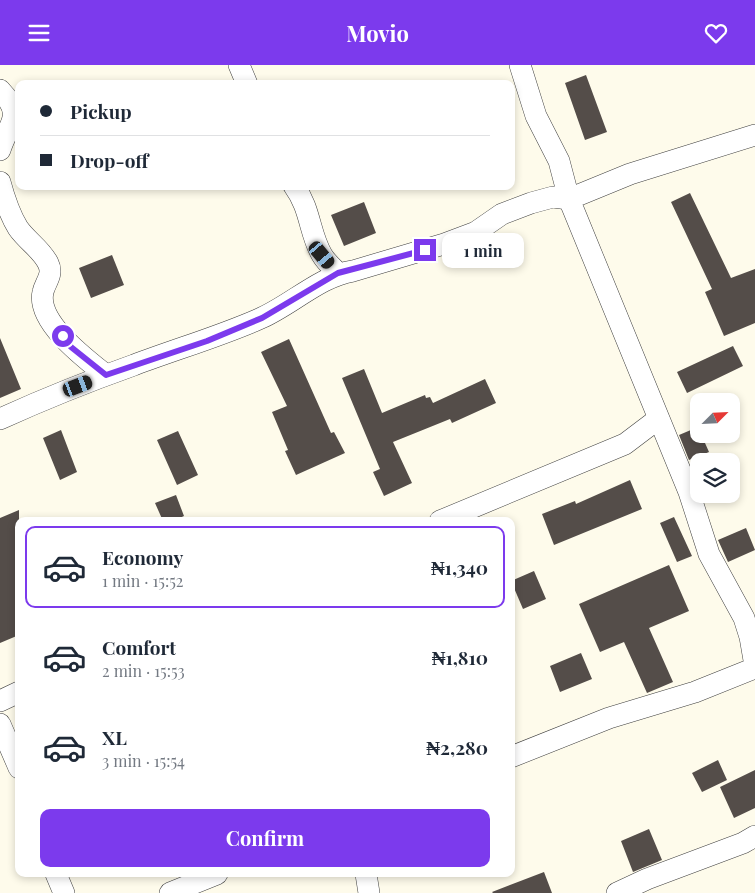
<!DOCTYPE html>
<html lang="en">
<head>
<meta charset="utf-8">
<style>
  :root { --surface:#fff; --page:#f2f2f3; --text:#1f2937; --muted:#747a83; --line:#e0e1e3; --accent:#7c3aed }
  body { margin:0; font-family:"Playfair Display",serif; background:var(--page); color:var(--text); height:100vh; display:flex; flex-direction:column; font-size:19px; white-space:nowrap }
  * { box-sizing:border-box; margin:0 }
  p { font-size:16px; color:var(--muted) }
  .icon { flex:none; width:28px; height:28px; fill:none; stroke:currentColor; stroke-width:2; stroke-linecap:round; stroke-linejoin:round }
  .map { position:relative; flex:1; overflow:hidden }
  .sheet { position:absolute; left:15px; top:452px; width:500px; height:360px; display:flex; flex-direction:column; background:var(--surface); border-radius:10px; box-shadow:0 2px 8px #0003 }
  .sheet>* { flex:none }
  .hud { position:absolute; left:15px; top:15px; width:500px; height:110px; border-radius:10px; box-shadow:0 2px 8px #0003; display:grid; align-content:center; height:110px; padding:0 25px; background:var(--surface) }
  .needle { width:32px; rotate:66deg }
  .buttons { position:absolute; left:690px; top:328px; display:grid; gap:10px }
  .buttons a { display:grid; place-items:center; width:50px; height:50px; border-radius:10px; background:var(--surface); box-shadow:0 2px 8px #0003; font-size:25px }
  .end { position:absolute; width:22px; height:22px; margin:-11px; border:6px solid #7c3aed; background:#fff; box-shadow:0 0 0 2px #fff }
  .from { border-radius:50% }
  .bubble { position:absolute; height:35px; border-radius:10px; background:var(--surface); box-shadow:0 2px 8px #0003; font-size:16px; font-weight:700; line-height:35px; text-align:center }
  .car { position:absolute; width:15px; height:30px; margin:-15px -8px; border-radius:6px; box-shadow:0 0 4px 1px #0007; background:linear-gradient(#222 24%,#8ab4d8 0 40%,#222 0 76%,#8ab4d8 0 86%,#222 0) }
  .hud b { display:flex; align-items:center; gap:18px; height:48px; font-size:19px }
  .hud b+b { border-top:1px solid var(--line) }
  .hud i { width:12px; height:12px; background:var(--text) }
  ul { padding:9px 0 0; list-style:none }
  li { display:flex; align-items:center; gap:15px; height:82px; margin:0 10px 8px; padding:0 15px; border:2px solid transparent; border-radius:10px }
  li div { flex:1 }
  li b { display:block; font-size:19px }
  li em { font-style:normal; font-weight:700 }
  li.on { border-color:var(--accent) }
  li>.icon { width:45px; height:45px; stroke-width:1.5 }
  .cta { display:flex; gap:10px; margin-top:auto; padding:10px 25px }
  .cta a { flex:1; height:58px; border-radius:10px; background:var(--accent); color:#fff; font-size:20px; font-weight:700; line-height:58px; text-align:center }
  header { display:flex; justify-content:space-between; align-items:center; height:65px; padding:0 25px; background:var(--accent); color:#fff; font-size:22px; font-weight:700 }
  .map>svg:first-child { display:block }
  .building { fill:#544d49 }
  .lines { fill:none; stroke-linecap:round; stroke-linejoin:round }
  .street-casing { stroke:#3f3f3f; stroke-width:22 }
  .street { stroke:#fff; stroke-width:21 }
  .route { stroke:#7c3aed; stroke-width:6 }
</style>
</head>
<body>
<header><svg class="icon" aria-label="menu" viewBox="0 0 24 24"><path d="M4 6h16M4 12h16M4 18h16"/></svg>Movio<svg class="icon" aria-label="heart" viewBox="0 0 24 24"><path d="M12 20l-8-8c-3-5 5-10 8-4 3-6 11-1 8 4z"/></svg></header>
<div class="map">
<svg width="755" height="828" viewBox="0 0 755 828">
  <rect width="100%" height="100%" fill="#fefbeb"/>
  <path class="building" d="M586,10L607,67L585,75L565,18Z
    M690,128L731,213L755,204V258L724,271L705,227L712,224L671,137Z
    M364,137L376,168L344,181L331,150Z
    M112,190L124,220L91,233L79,203Z
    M0,273L21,324L0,333Z
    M289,274L331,368L334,367L345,388L296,410L285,386L288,385L272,347L287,341L261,287Z
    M733,281L743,301L687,328L677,307Z
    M364,304L382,348L425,330L426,333L430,332L433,338L485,314L496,338L452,358L450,354L393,377L412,418L384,431L373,407L380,404L342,313Z
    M698,362L699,369H701L709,387L689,395L679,370Z
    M61,365L77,407L60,415L43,373Z
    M178,366L198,410L177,420L157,375Z
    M630,415L642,444L554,480L542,449L575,436L576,439Z
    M176,430L184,451L173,456H163L155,438Z
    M19,445V570L0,578V453Z
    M674,452L692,491L677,497L660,458Z
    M746,463L755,485L728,497L718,475Z
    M669,500L689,546L649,563L673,617L647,628L624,577L600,587L579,539Z
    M534,506L546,534L523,544L511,516Z
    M581,588L592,614L560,627L550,601Z
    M718,695L727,715L702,727L692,708Z
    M755,705V743L734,753L720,722Z
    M649,764L662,795L633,807L621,776Z
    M544,807L552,828H493L492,827Z"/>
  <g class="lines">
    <g class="street-casing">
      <path id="street" d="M239,0L247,19
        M520,0L536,51L559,96L569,134L689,427L709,489L744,553L750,572L755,601
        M0,25C25,51 9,57 0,85
        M0,117C4,132 10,150 18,163C27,176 41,184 48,198C54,210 45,217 43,227C36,257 86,294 106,310
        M294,121C311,144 309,168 322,190C326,197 333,203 338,208
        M0,354C44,334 89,316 134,300C176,284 218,272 259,254C290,241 320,211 353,206L444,179L476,167L502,149L531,138L553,132L569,134L630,109L755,70
        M440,456L625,379L658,354
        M0,636L19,627
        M0,659L19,703
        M511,692L609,653L695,627L755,603
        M56,809L64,828
        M366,809L369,828
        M170,828L217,809
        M617,828L647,814L743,778L755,771"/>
    </g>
    <use href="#street" class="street"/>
  </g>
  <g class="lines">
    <path class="route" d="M63,271L71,282L106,310L207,276L262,253L338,208L425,185"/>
  </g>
</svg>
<div class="buttons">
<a><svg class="needle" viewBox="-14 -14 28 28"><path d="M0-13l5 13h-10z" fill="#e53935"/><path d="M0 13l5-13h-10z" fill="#747a83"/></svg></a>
<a><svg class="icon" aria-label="layers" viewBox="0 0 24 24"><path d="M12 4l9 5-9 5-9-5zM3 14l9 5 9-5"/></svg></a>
</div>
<i class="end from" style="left:63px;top:271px"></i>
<i class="end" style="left:425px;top:185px"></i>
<div class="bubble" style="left:442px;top:168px;width:82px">1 min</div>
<i class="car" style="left:322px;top:190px;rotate:140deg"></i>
<i class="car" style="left:78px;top:321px;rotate:69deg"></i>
<div class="hud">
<b><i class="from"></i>Pickup</b>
<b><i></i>Drop-off</b>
</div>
<section class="sheet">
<ul>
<li class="on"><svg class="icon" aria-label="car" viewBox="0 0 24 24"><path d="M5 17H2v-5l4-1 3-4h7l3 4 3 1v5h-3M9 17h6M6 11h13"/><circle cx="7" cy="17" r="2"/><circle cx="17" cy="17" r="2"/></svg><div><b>Economy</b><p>1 min · 15:52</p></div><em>₦1,340</em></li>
<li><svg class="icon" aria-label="car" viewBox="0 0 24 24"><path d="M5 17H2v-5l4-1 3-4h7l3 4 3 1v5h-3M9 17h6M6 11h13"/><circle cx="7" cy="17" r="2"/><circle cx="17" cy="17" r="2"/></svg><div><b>Comfort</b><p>2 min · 15:53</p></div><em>₦1,810</em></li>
<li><svg class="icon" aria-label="car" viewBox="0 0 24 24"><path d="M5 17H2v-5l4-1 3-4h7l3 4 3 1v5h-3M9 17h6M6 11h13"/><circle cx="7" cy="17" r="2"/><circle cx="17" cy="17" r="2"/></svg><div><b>XL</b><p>3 min · 15:54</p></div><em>₦2,280</em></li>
</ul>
<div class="cta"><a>Confirm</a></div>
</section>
</div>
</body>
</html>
